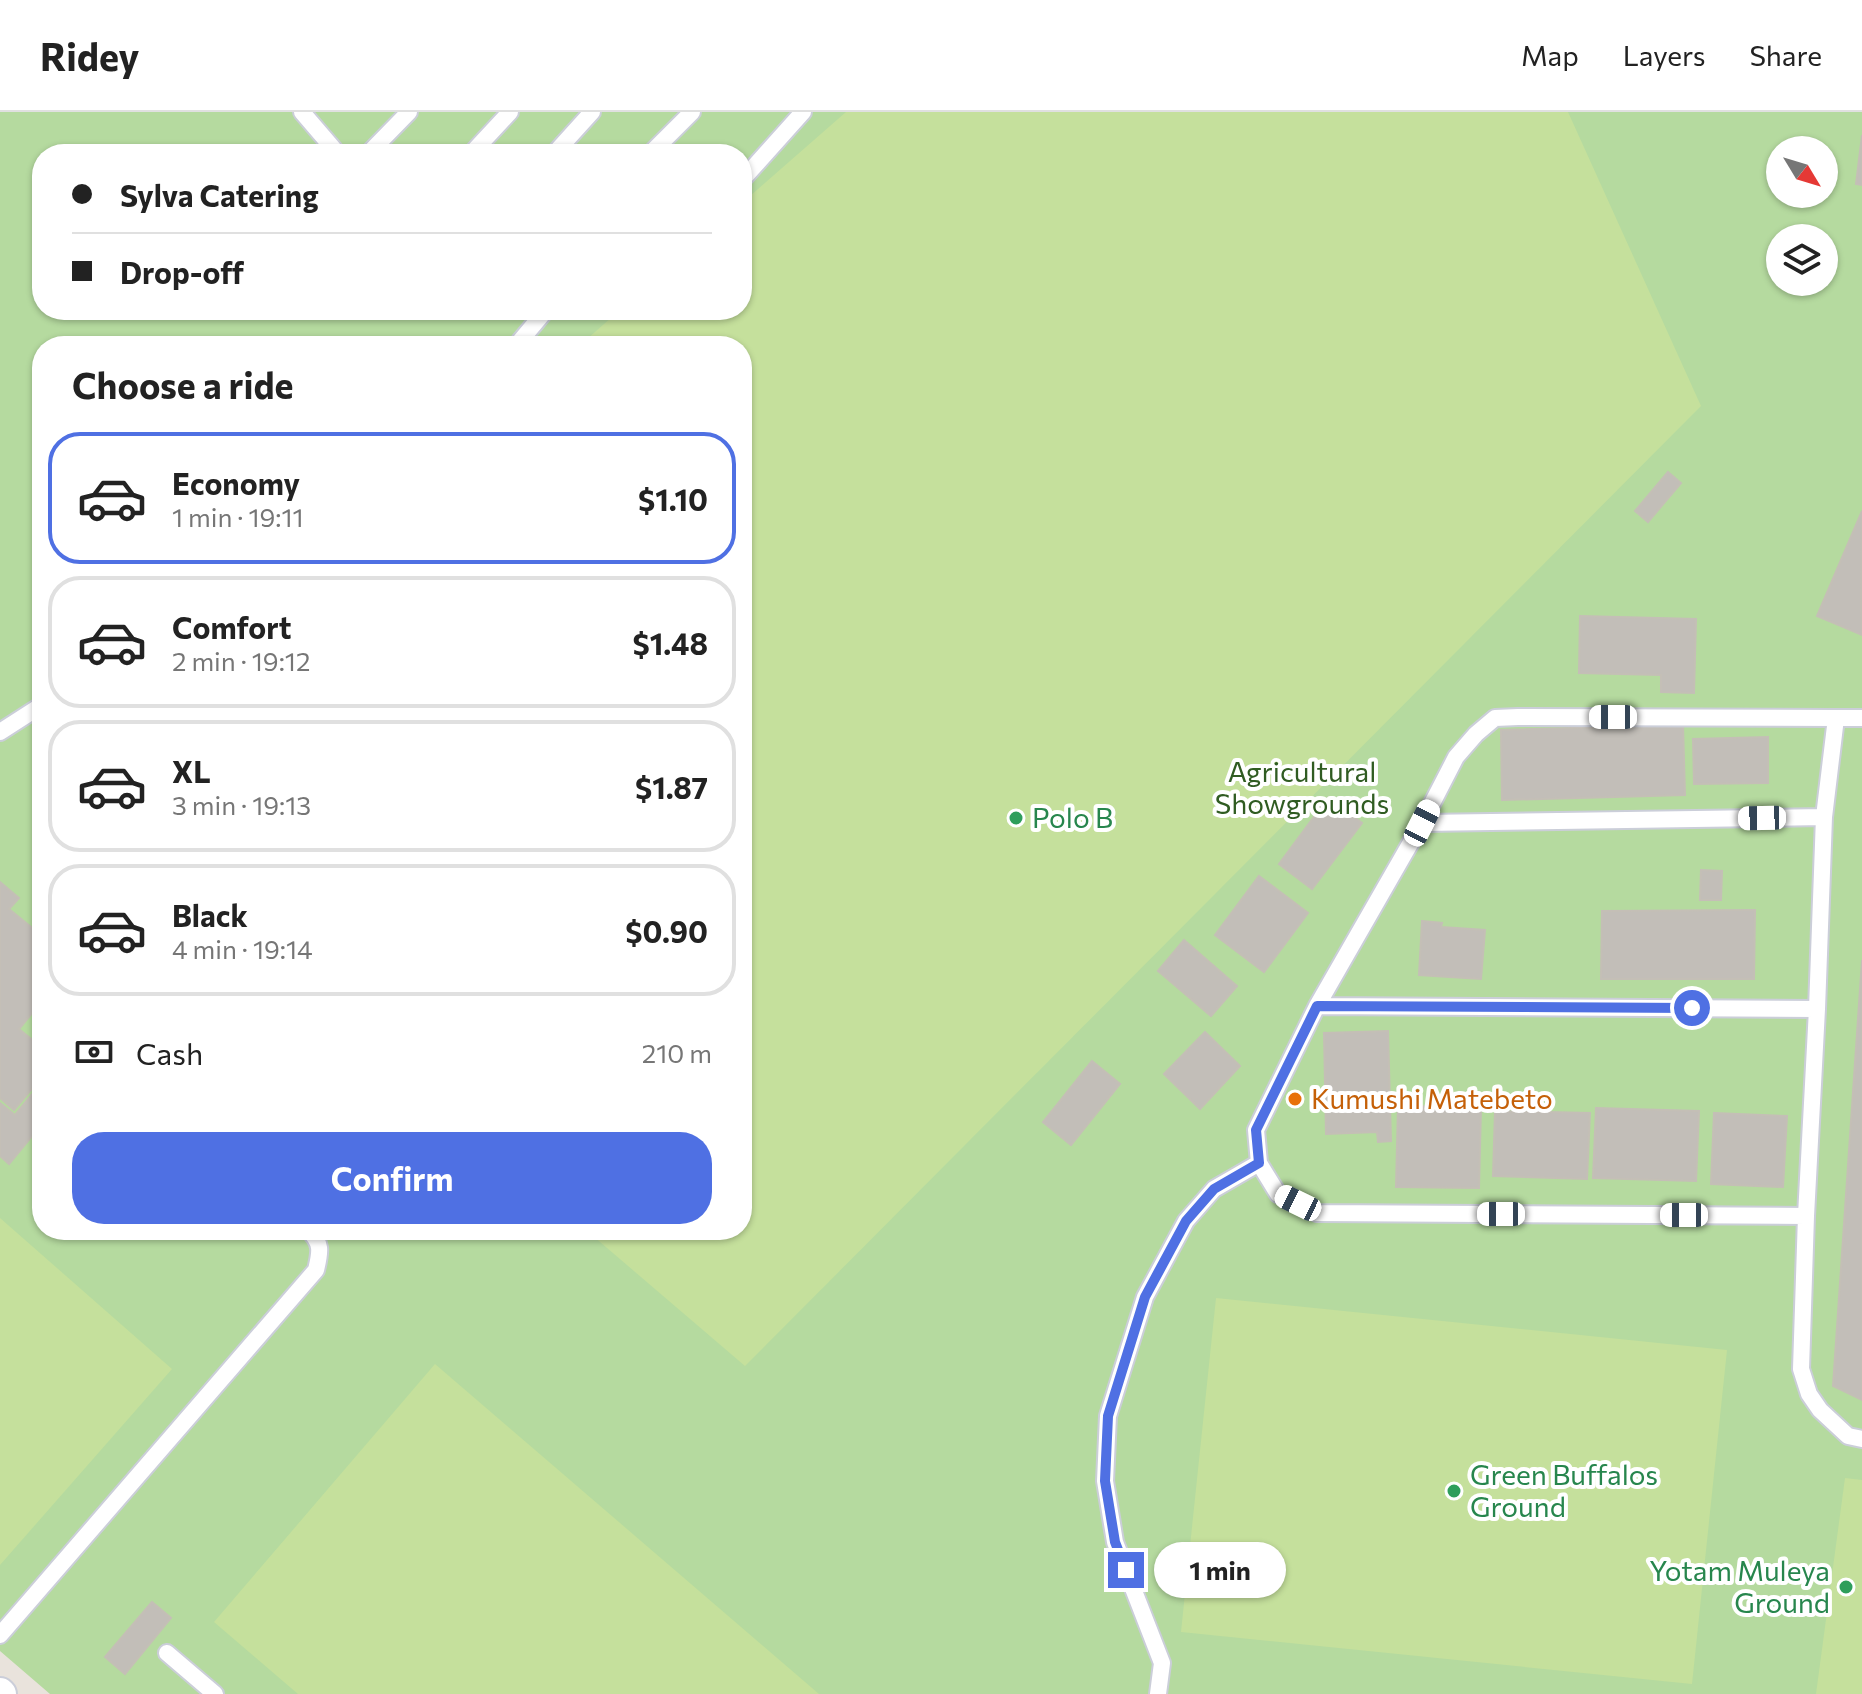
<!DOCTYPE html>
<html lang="en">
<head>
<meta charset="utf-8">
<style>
  :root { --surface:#fff; --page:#f2f2f2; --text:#222; --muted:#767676; --line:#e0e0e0; --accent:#4f70e3 }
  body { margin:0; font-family:Commissioner,sans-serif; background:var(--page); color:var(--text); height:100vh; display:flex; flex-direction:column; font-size:30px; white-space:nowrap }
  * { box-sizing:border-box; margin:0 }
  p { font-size:26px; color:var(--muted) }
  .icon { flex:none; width:44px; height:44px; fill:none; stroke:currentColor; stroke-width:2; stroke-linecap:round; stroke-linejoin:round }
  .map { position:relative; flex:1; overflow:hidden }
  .panel { position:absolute; left:32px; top:224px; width:720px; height:904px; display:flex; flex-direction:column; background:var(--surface); border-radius:32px; box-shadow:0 2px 6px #0004 }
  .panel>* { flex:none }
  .banner { position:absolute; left:32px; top:32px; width:720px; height:176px; border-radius:32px; box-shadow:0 2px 6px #0004; display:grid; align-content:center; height:176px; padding:0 40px; background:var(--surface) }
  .needle { width:52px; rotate:128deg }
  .buttons { position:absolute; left:1766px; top:24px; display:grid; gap:16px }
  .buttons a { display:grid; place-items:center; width:72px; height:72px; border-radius:50%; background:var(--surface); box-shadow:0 2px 6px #0004; font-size:40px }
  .end { position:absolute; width:36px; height:36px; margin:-18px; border:10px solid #4f70e3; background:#fff; box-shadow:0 0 0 4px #fff }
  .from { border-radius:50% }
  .bubble { position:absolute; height:56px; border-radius:28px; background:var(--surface); box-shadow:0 2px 6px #0004; font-size:26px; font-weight:700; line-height:56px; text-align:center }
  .car { position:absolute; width:24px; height:48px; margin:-24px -12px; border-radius:10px; box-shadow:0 0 6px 2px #0007; background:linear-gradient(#fff 24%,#345 0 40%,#fff 0 76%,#345 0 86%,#fff 0) }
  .banner b { display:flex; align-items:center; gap:28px; height:76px; font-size:30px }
  .banner b+b { border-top:2px solid var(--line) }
  .banner i { width:20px; height:20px; background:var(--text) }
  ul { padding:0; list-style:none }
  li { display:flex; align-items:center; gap:24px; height:132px; margin:0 16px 12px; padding:0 24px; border:4px solid var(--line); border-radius:32px }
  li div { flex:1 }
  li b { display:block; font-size:30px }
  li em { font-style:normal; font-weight:700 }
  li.active { border-color:var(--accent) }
  li>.icon { width:72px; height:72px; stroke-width:1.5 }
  h2 { padding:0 40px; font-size:36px; line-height:96px }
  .pay { display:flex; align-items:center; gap:20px; height:88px; padding:0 40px; font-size:30px }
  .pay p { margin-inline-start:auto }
  .cta { display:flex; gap:16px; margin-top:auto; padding:16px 40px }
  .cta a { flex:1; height:92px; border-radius:32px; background:var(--accent); color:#fff; font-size:32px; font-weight:700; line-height:92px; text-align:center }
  header { display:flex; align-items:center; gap:48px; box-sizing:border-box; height:112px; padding:0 40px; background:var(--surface); border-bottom:2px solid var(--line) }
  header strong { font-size:38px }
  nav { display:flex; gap:44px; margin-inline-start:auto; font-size:28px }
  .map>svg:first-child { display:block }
  .green { fill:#b5da9f; fill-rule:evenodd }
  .pitch { fill:#c5e09c }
  .building { fill:#c2beb8; stroke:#c4bfb6; stroke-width:2 }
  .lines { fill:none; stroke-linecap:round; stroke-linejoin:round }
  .lane-casing { stroke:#cbced9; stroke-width:20 }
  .street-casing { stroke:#cbced9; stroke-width:34 }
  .lane { stroke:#fff; stroke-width:16 }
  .street { stroke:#fff; stroke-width:30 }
  .route { stroke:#4f70e3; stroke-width:10 }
  .leisure-dot { fill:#2e9e5b; stroke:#fff; stroke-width:3 }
  .food-dot { fill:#e8710a; stroke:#fff; stroke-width:3 }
  .labels { text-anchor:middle; stroke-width:8; stroke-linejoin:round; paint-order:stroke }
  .park-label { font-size:28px; fill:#305c22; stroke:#fff }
  .leisure-label { font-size:28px; fill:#27864d; stroke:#fff; text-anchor:start }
  .food-label { font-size:28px; fill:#c56008; stroke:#fff; text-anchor:start }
</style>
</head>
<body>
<header>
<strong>Ridey</strong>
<nav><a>Map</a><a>Layers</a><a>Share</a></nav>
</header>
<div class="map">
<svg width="1862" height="1582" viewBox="0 0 1862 1582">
  <rect width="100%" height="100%" fill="#e9e3dc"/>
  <path class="green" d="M0,0H1862V1582H50L0,1539ZM1780,38H1824V82H1780ZM42,42H742V198H42ZM1780,126H1824V170H1780ZM42,234H742V1118H42Z"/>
  <path class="pitch" d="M846,0H1568L1701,294L745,1254L586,1118H742V234H579L620,198H742V91Z
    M0,1106L172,1257L0,1453Z
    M1216,1186L1727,1238L1692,1572L1181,1520Z
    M435,1252L819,1582H298L214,1510Z
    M1845,1366L1862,1368V1582H1816Z"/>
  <path class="building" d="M1862,23V73L1856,72Z
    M1668,360L1681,371L1648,410L1635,399Z
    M1862,399L1861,492L1862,523L1817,504Z
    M1580,504L1696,507L1694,581L1661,580V563L1579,561Z
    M1683,613L1685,683L1502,688L1501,618Z
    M1768,625V671L1694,672L1693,627Z
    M1328,686L1362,711L1312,777L1279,752Z
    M1701,758L1722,759L1721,788H1700Z
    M1259,764L1308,801L1264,860L1215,823Z
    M0,770L19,786L9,797L42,824V889L19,917L42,936V965L14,998L0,986Z
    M1755,798L1754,867H1601L1602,799Z
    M1422,809L1442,811L1441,815L1485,818L1481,867L1419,863Z
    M1184,828L1237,874L1211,904L1158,859Z
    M1862,848V1288L1833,1274Z
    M1388,919L1391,1029L1378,1030L1377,1020L1326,1022L1324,921Z
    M1205,920L1240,954L1200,997L1164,962Z
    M1092,949L1120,972L1071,1033L1043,1010Z
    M42,970V1012L9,1052L0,1044V991L15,1003Z
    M1398,994L1481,995L1479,1076L1396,1075Z
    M1596,996L1699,999L1696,1069L1593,1066Z
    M1495,999L1590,1001L1587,1067L1493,1064Z
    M1714,1001L1787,1004L1783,1075L1711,1072Z
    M152,1490L171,1506L125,1562L105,1545Z"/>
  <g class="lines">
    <g class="lane-casing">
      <path id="lane" d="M302,0L338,42
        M368,42L409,0
        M471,42L510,0
        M554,42L592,0
        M650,42L692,0
        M742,68L803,0
        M516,234L546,198
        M1836,606L1824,705L1817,897L1806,1104L1317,1101L1278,1082L1259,1051L1256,1018L1317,894L1422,711L1456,645L1476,622L1495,606L1518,605L1836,606H1862
        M0,620L42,593
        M1422,711L1824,705
        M1317,894L1817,897
        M1806,1104L1801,1257L1809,1282L1820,1298L1848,1324L1862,1327
        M0,1523L316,1158C320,1141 323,1131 308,1118
        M167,1541L215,1582
        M1158,1582L1162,1551L1115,1430L1105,1369L1108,1304L1145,1185L1186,1109L1214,1077L1259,1051"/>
    </g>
    <g class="street-casing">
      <path id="street" d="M0,1581L1,1582"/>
    </g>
    <use href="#lane" class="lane"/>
    <use href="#street" class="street"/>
  </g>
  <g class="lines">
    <path class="route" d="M1126,1458L1115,1430L1105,1369L1108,1304L1145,1185L1186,1109L1214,1077L1259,1051L1256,1018L1317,894L1692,896"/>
  </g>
  <g class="leisure-dot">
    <circle cx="1016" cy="706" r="8"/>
    <circle cx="1454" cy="1379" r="8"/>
    <circle cx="1846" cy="1475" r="8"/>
  </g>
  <circle class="food-dot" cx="1295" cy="987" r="8"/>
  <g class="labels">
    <g class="park-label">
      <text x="1302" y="670">Agricultural<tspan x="1302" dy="32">Showgrounds</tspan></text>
    </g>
    <g class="leisure-label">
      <text x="1032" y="716">Polo B</text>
      <text x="1470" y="1373">Green Buffalos<tspan x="1470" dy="32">Ground</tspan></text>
      <text x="1830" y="1469" text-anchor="end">Yotam Muleya<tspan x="1830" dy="32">Ground</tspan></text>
    </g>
    <g class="food-label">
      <text x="1311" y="997">Kumushi Matebeto</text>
    </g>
  </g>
</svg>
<div class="buttons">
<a><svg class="needle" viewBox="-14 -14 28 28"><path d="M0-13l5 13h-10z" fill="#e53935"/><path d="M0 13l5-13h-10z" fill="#767676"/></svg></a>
<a><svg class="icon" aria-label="layers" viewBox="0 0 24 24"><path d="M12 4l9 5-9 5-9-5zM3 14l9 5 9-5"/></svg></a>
</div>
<i class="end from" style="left:1692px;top:896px"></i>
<i class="end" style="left:1126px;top:1458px"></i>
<div class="bubble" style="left:1154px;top:1430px;width:132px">1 min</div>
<i class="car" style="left:1613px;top:605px;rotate:270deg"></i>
<i class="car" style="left:1762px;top:706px;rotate:269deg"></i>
<i class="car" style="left:1422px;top:711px;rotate:27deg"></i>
<i class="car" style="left:1298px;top:1091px;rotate:296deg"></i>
<i class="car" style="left:1501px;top:1102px;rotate:270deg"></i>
<i class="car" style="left:1684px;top:1103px;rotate:270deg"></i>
<div class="banner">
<b><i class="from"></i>Sylva Catering</b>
<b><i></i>Drop-off</b>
</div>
<section class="panel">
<h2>Choose a ride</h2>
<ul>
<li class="active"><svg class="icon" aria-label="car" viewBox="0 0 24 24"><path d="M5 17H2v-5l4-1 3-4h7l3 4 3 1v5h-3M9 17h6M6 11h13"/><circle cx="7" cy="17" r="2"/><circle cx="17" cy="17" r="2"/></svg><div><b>Economy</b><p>1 min · 19:11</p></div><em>$1.10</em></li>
<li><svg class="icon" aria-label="car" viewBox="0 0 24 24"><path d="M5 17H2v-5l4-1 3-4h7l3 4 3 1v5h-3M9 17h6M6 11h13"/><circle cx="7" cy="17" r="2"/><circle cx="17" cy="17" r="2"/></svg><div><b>Comfort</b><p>2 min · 19:12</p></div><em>$1.48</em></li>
<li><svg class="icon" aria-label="car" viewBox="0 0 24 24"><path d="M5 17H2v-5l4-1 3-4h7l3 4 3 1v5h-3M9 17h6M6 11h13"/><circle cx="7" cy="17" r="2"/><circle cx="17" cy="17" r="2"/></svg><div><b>XL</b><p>3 min · 19:13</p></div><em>$1.87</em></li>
<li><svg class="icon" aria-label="car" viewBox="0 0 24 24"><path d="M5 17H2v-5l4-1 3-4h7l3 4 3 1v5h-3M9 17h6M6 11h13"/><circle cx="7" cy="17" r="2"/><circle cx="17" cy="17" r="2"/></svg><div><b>Black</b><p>4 min · 19:14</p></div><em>$0.90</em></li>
</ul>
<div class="pay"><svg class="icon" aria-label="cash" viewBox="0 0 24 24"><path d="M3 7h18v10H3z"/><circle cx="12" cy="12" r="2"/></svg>Cash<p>210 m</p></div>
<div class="cta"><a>Confirm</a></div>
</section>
</div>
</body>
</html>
